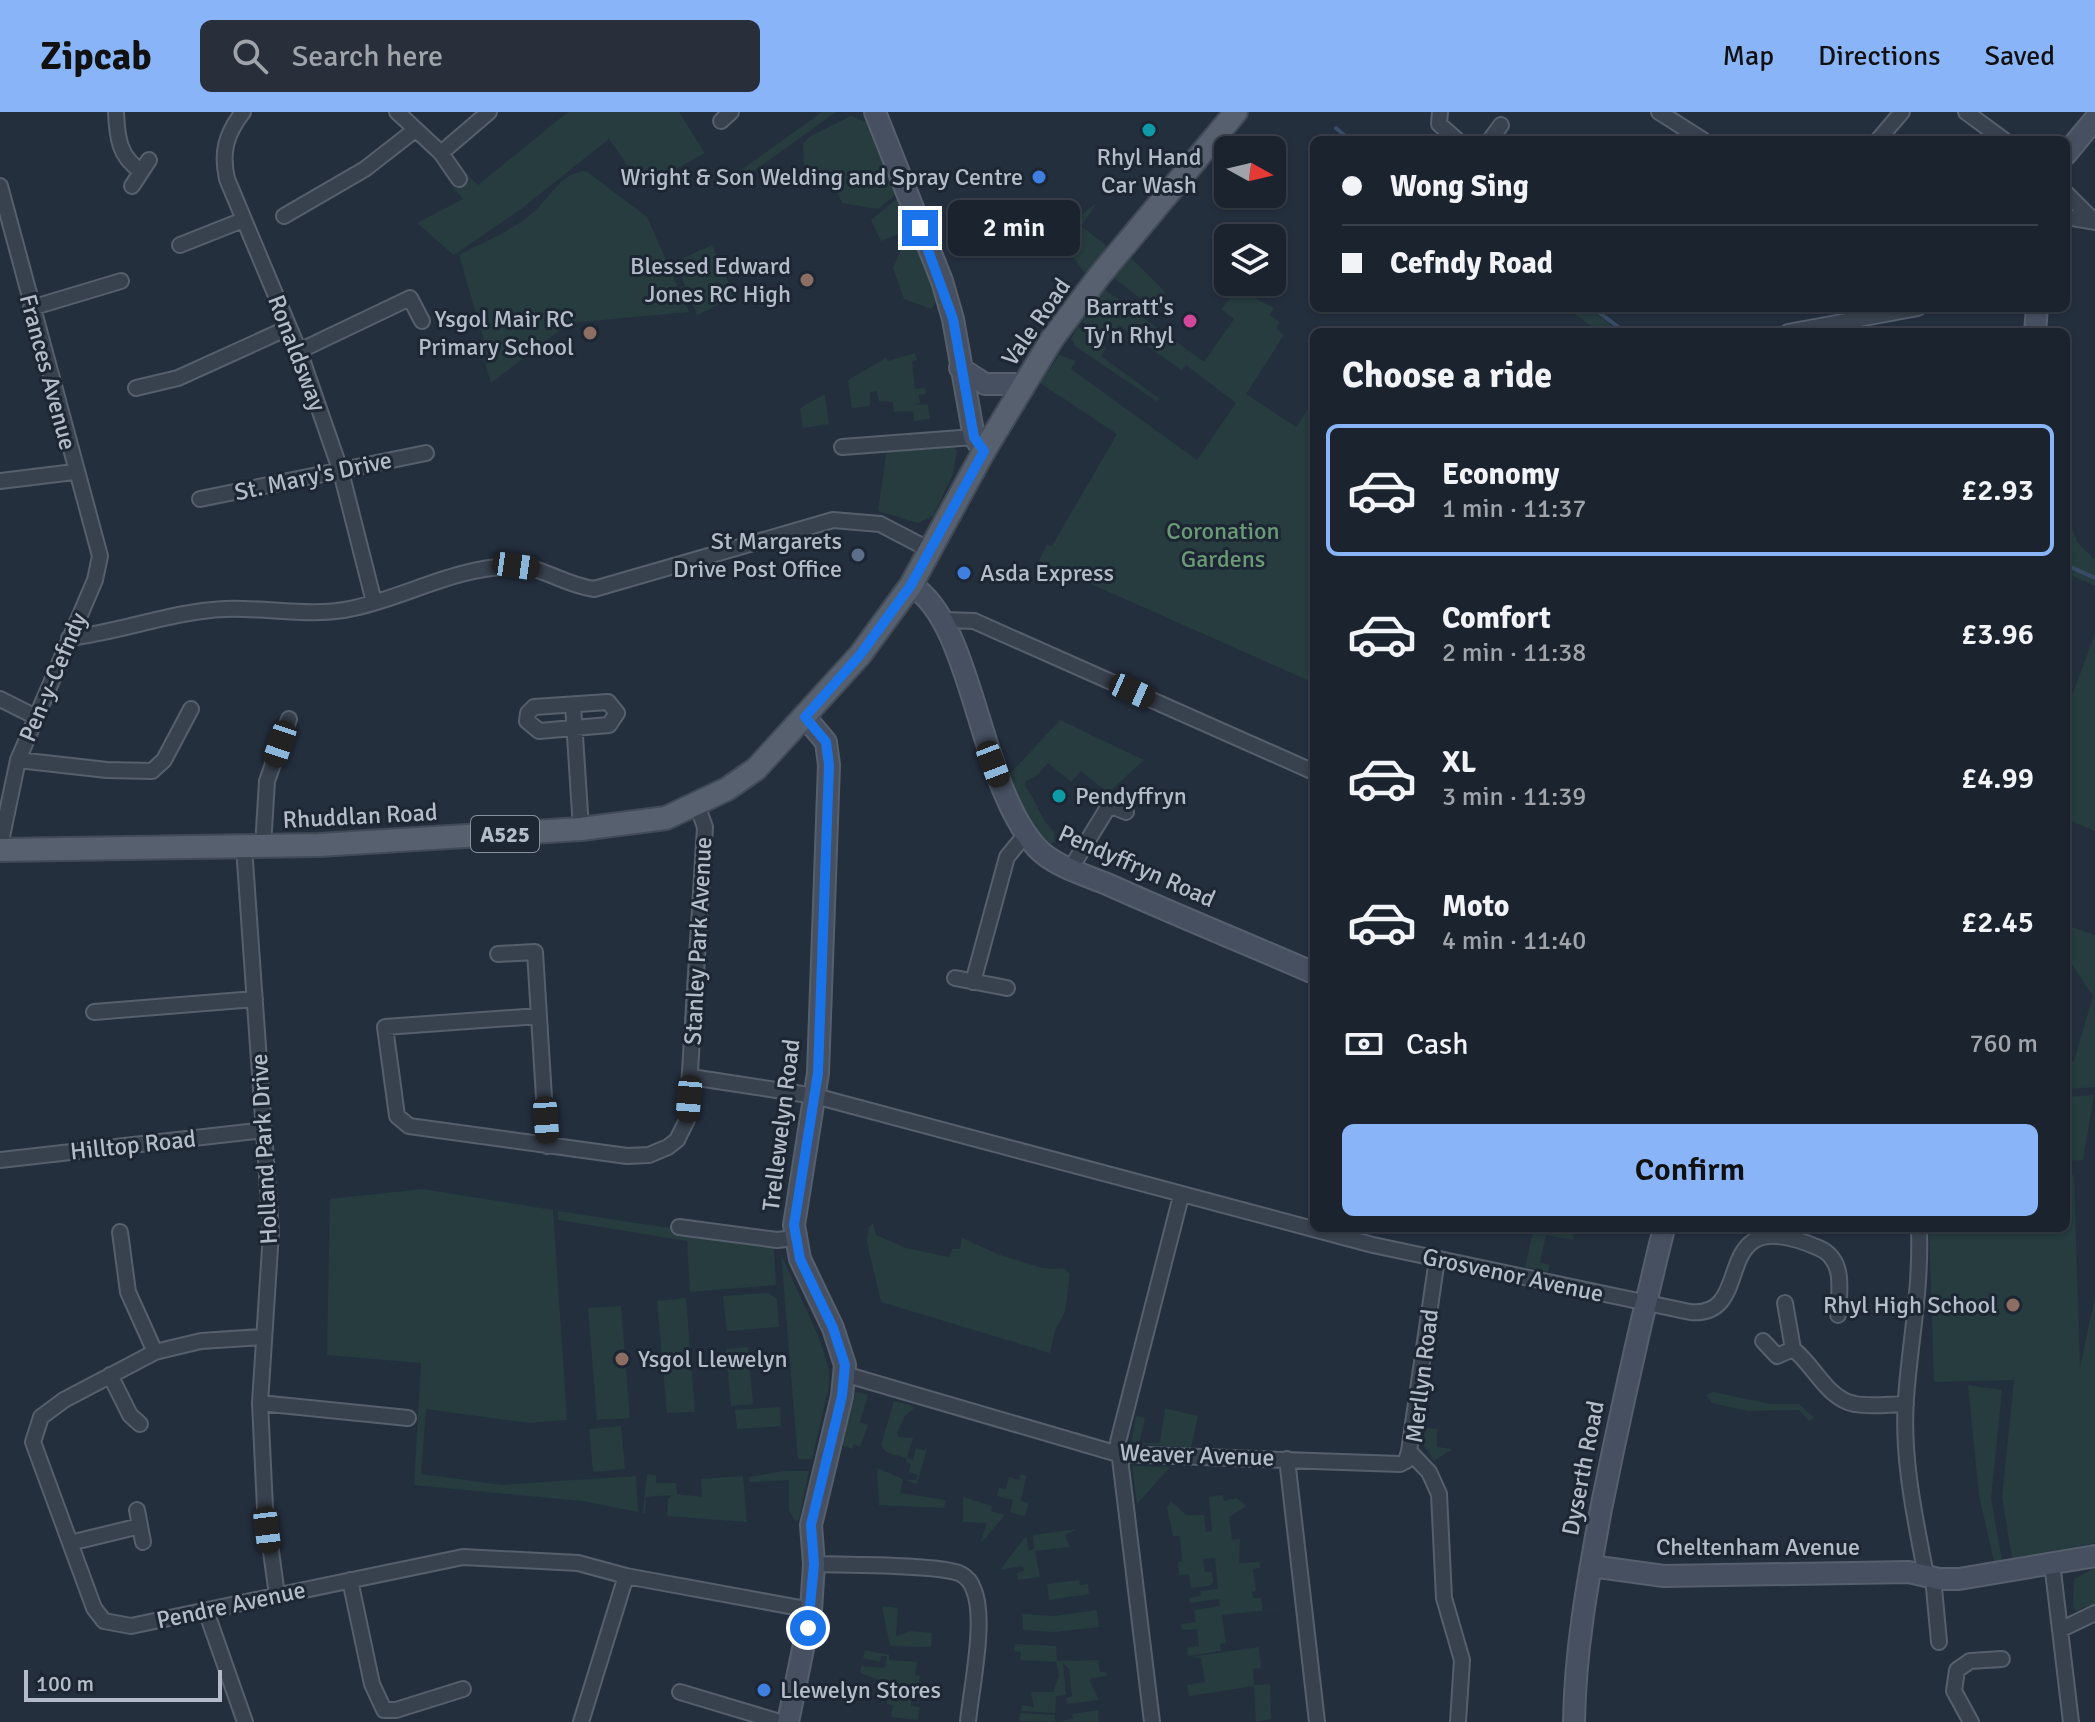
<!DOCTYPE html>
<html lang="en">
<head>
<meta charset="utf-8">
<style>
  :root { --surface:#1b232e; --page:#282f3a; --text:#f1f3f6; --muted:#a0a4aa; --line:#39404a; --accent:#8ab4f8 }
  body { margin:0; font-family:Signika,sans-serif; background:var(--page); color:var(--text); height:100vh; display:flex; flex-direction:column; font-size:30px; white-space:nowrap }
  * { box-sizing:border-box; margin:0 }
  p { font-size:26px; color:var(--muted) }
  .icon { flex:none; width:44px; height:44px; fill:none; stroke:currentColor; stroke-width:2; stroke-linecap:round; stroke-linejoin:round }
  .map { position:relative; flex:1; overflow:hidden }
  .sheet { position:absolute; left:1310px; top:216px; width:760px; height:904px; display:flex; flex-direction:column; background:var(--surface); border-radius:12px; box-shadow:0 2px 6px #0004,0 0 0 2px var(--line) }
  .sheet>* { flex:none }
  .top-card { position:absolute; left:1310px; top:24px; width:760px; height:176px; border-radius:12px; box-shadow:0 2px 6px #0004,0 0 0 2px var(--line); display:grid; align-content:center; height:176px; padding:0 32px; background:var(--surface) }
  .needle { width:52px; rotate:98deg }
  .buttons { position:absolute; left:1214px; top:24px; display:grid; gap:16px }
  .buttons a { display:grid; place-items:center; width:72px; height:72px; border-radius:12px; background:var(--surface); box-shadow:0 2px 6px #0004,0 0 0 2px var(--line); font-size:40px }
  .scale { position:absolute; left:24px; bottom:20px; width:198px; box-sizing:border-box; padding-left:8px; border:4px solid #b4bcc9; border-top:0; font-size:22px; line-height:28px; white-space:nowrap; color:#b4bcc9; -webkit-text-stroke:6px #1d2633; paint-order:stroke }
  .end { position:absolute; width:36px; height:36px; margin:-18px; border:10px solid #1a73e8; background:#fff; box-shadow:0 0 0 4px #fff }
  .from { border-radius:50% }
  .bubble { position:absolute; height:56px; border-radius:12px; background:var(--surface); box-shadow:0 2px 6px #0004,0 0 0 2px var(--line); font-size:26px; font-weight:600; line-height:56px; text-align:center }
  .car { position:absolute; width:24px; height:48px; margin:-24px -12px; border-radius:10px; box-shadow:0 0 6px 2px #0007; background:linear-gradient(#222 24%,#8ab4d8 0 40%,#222 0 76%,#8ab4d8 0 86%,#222 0) }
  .top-card b { display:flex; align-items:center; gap:28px; height:76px; font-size:30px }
  .top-card b+b { border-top:2px solid var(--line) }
  .top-card i { width:20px; height:20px; background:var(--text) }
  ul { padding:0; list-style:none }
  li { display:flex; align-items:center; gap:24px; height:132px; margin:0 16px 12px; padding:0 16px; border:4px solid transparent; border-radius:12px }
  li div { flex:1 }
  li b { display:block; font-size:30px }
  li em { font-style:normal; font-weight:600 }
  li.current { border-color:var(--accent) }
  li>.icon { width:72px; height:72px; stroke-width:1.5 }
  h2 { padding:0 32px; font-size:36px; line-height:96px }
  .pay { display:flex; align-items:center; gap:20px; height:88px; padding:0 32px; font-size:30px }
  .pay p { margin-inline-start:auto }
  .action { display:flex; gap:16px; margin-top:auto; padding:16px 32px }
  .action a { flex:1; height:92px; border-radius:12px; background:var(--accent); color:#111; font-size:32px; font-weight:600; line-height:92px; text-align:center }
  header { display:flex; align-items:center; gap:48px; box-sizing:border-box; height:112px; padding:0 40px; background:var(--accent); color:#111 }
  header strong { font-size:38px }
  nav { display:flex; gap:44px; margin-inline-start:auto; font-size:28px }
  .search { width:560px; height:72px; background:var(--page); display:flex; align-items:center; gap:20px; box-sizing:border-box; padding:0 28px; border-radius:12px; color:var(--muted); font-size:30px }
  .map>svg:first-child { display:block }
  .green { fill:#263c3f }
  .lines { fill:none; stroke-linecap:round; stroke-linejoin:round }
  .stream { stroke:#394c67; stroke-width:4 }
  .street-casing { stroke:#565f6c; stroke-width:18 }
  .secondary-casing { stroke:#565f6c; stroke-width:24 }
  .primary-casing { stroke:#414a57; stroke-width:26 }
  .street { stroke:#38414e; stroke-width:14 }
  .secondary { stroke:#465061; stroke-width:20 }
  .primary { stroke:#56606e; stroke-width:22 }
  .route { stroke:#1a73e8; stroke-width:10 }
  .culture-dot { fill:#0f9aa8; stroke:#1d2633; stroke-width:3 }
  .shop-dot { fill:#3f7fe0; stroke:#1d2633; stroke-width:3 }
  .education-dot { fill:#8d6e63; stroke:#1d2633; stroke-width:3 }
  .hotel-dot { fill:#d1479c; stroke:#1d2633; stroke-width:3 }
  .service-dot { fill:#5c6f8a; stroke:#1d2633; stroke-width:3 }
  .labels { text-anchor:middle; stroke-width:6; stroke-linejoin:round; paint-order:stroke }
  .shield { fill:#1d2633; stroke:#878f9c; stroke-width:2 }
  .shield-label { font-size:22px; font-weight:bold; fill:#b4bcc9 }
  .poi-label { font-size:24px; fill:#b4bcc9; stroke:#1d2633; text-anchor:end }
  .street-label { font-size:24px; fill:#b4bcc9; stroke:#1d2633 }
  .park-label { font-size:24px; fill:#6b9a76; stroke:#1d2633 }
</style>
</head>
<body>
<header>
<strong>Zipcab</strong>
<div class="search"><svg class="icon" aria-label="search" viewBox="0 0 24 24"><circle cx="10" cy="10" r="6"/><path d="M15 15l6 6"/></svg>Search here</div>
<nav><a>Map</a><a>Directions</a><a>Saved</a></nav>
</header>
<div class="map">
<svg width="2095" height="1610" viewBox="0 0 2095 1610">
  <rect width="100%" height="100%" fill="#242f3e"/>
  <path class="green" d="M568,0H679L705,41L643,75L609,27L521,97L454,143L417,111L463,87L452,74L466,61L478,73Z
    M822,0H836L732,75L728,72L730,66Z
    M851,4L869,11L896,82L878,97L842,91L828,59L805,69L803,32L809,25Z
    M586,59L647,105L689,200L569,211L491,271L481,238L486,236L459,143C484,129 517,117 537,97C553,81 562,61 586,59Z
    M898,86L908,111L899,122L881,129L871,108Z
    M1097,91L1081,114L1108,135L1085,161L1056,122Z
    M712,133L735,185L697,203L675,150Z
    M903,133L919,139L939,186L931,197L904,187L893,156Z
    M1131,146L1165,180L1162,192L1150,194L1114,166Z
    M1104,177L1204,250L1234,207L1221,197L1233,183L1243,185L1247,182L1274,196L1270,203L1280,210L1276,217L1284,223L1246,282L1296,315L1314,288V571L1039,449L1047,433L1052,434L1117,322L1040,271L1059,243L1076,249L1071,257L1197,348L1236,291L1186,253L1181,258L1119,213L1107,229L1082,210Z
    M1567,196H1589L1620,220H1599Z
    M1078,215L1106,236L1101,244L1160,287L1156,289L1075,234L1071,226Z
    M915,241L917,248L912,249L915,277L925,276L926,282L919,283L920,291L912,292L928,293L930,307L914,309L913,299L894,300L893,290L879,289L877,279L870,280V294L852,296L848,268L886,246L888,249Z
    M825,282L829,312L803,316L800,296Z
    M947,332L957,338L953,362L933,404L918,411L878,399L887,336Z
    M2066,400L2077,430L2095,448V474L2066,461Z
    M2095,522V719L2066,707V600Z
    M1060,608L1144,648L1108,681L1081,659L1071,670L1048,651L1038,663L1026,669L1025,674C1037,689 1040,707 1054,720L1055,730L1050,732L1026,706L1008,664Z
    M2066,813L2095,823V975L2066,977V952L2074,949L2093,884L2066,844Z
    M2094,983L2083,1048L2066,1049V985Z
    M2074,1063L2080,1256L2095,1185V1431L2012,1446L2002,1385L2014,1268L1934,1270L1929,1116H2066V1064Z
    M423,1077L553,1098L567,1308L529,1311L426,1297L421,1362L502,1373L636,1364L638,1400L582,1389L414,1373L421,1251L327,1243L330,1087Z
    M558,1099L768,1131L774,1136L776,1173L690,1180L687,1129L558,1108Z
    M873,1111L876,1123L906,1136L949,1145L952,1137H960L962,1126L1000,1143L1042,1156L1065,1157L1070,1162L1065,1200L1055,1218L1050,1241L881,1190L867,1130L869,1115Z
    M1534,1116H1575L1573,1128L1546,1123L1540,1150L1550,1153L1548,1160L1525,1155Z
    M781,1142L820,1228L829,1258V1275L812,1347H798Z
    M769,1181L777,1187L779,1215L727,1219L723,1184Z
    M686,1186L695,1300L667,1301L657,1189Z
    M621,1194L630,1306L597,1308L588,1196Z
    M748,1235L753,1292L731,1294L726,1237Z
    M1968,1273L2002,1278L1991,1387L2002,1448L1994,1450L1979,1383Z
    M856,1280L886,1287L868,1283L860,1310L868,1313L860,1335L854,1332L852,1337L841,1333Z
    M1713,1280L1771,1292H1799L1814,1306L1809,1309L1799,1298L1748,1299L1712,1291L1706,1283Z
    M894,1289L915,1295L905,1304L897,1321L898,1325L913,1326L907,1346L913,1348L916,1336L925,1339L928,1333L917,1372L904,1368H916L918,1363L909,1360L911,1352L906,1350V1346L886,1340L881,1333Z
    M780,1295L781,1314L737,1317L735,1298Z
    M1165,1296L1198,1304L1191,1336L1131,1331L1136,1304L1145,1306L1139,1331H1160Z
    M621,1314L625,1357L593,1360L589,1317Z
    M1425,1316L1437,1317V1335L1452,1337L1434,1349L1424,1334Z
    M1132,1354L1170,1355L1137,1392Z
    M877,1356L903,1367L900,1381L946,1388L944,1396L879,1393Z
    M785,1359H809L799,1408L795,1409L789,1398V1368L750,1370L749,1365Z
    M647,1362L656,1363V1371H676L677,1382L702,1385L701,1367L743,1364L747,1410L667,1404L668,1387L672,1383L646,1385L645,1401H643Z
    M1021,1362L1026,1364L1021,1389L1029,1391L1025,1404L1010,1400L1013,1388L997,1384L999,1376L1006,1377L1009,1365L1019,1368Z
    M1223,1383L1224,1389L1237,1386L1246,1394L1229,1405L1232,1428L1240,1427L1239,1451L1260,1450V1456L1253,1457L1256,1479L1252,1480L1253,1486H1261L1263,1498L1294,1495L1222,1503L1226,1531L1220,1532L1221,1539L1188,1544L1187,1536L1199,1534L1197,1517L1182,1518L1181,1512L1196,1510L1194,1498L1220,1494L1219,1487L1190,1491L1189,1486L1201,1484L1200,1479L1218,1477L1215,1446L1203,1447L1205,1460H1212L1213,1470L1209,1474L1191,1476L1189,1462L1179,1463L1178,1450L1182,1449L1180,1424H1173L1167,1395L1171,1389L1186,1403H1204L1206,1420L1212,1419L1209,1385Z
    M963,1385L992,1394L991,1399L1005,1403L980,1432L987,1411L963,1410Z
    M1077,1417L1065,1423L1070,1435L1035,1439L1040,1465L1018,1468L1017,1461L1024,1459L1023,1454L1000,1458L1026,1424L1029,1439L1034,1436L1033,1423Z
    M2095,1456V1495L2088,1499L2085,1495L2076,1499L2073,1495L2074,1467Z
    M1079,1468L1080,1473L1088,1472L1089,1482L1049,1488L1047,1472Z
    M882,1494L898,1496L896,1524L911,1519L932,1521L931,1535L890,1534Z
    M1097,1498L1099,1515L1055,1520L1023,1518L1022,1502L1055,1504Z
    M1015,1532L1056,1534L1057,1549L1098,1548L1100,1560H1106L1107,1564L1089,1567L1099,1588L1067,1592L1066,1586L1072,1584L1069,1557L1063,1551L1066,1583L1056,1584L1055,1601L1021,1599L1022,1593L1034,1595L1031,1580H1053L1059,1564L1056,1550L1020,1548L1021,1540L1014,1539Z
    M1259,1535L1261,1556L1253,1557L1254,1573L1270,1572L1271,1607L1256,1610L1254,1574L1189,1584L1187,1573L1205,1570L1201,1546L1190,1545Z
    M865,1538L889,1543V1548L917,1550L915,1563L920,1564L918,1579H913L911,1594L920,1595L918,1608L891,1605L893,1593L887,1592L885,1570L860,1561L861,1554L885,1556L887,1544H881L880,1550L863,1546Z
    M1098,1598L1099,1610L1019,1609L1020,1601L1055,1603V1610L1073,1607L1072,1602Z"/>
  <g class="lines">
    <path class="stream" d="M1336,16L1350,28
      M1593,196L1625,220
      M2066,453L2095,466"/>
    <g class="street-casing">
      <path id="street" d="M116,0C117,25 119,45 141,59
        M243,0C226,22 221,40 227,67L299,239L341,360L374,490
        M397,0L441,41L459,67
        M1440,0L1439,12L1457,28
        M1659,0L1703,28
        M1966,0L2004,28
        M721,9L731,0
        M1490,28L1501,13
        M1878,28L1902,0
        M441,41L489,0
        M0,74L100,444L95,468L18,648L0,734
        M132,74L149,48
        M2066,81L2095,110
        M284,104L365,57L415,18
        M2066,105L2095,110
        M180,133L243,108
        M31,196L121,169
        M1788,220L1918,196
        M299,239L410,186L422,209
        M136,276L178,266L288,216
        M842,335L974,325
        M0,369L74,360
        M200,387L426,341
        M945,508L974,509L1314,660
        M69,526C121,520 173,499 225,497C268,495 311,506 354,496C409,484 452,456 513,454C540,453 564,473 594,477L833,408L880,412L930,438
        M0,587L36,605
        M608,590L617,601L609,613L539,619L527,609L528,601L534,595Z
        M573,593L581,717
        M18,648L107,658L152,659L164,648L191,597
        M263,734L267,669L289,607
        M244,735L271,1120L260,1291L265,1396L277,1483
        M1071,756L1107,697L1114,695L1126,700
        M498,842L535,840L547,1034
        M955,866L1007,876
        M973,870L1007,745L1026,722
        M94,900L255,887
        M539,904L385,915L397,1004L409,1014L627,1044L649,1043L668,1035L677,1028L687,1008L705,715L697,693
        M691,965L815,984L1373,1133L1690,1200C1760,1207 1703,1086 1819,1136C1846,1148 1839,1179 1838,1203
        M0,1048L265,1018
        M679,1115L777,1128L795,1126
        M1919,1116C1921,1174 1912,1218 1907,1274C1900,1337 1914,1402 1926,1463
        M120,1120L128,1180L155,1240
        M1437,1147L1409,1339L1429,1360L1439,1382L1444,1486L1462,1548L1458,1610
        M1785,1191L1793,1237C1814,1253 1828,1288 1855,1292C1871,1295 1890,1292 1906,1292
        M262,1225L201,1229L155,1240L64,1288L41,1305L33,1330L94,1496L104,1509L131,1514L463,1445L578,1451L626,1464L811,1498
        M1763,1229L1777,1244L1793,1237
        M844,1262L1118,1342L1400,1352L1406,1349L1409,1339
        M110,1263L130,1303L140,1312
        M260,1291L408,1306
        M1287,1347L1317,1610
        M137,1398L143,1430
        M70,1431L140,1414
        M2052,1451L2071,1610
        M814,1452C841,1453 941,1452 961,1462C966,1465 971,1470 973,1476C987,1505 971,1577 968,1610
        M1933,1465L1939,1530
        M350,1468L372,1572L384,1598H396L463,1577
        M206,1499L245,1610
        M2062,1517L2095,1501
        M680,1580L780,1610
        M581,1610L626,1464
        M1152,1610L1118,1330L1181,1084
        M1971,1610L1954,1579L1957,1558L1970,1549L2002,1547"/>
    </g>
    <g class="secondary-casing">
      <path id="secondary" d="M875,0L942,169L953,207L974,325L984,339
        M2066,42L2095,7
        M2035,220L2037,196
        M960,256L985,272H1024
        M911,473C974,511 978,672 1037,736C1054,754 1085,763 1107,772C1176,803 1245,831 1314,861
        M1591,1454L1664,1464L1909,1460L1939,1467H1959L2095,1444
        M788,1610L811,1498L814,1452L811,1413L842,1284L845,1253L833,1216L800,1147L794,1113L818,961L829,653L826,630L805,605
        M1574,1610C1575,1538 1588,1468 1601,1397C1620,1303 1641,1209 1664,1116"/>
    </g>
    <g class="primary-casing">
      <path id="primary" d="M0,738L319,733L581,717L666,706L727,677L756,657L860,543L911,473L984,339L1052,227L1100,163L1236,0"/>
    </g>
    <use href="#street" class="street"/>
    <use href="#secondary" class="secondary"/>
    <use href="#primary" class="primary"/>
  </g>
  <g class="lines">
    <path class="route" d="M808,1516L814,1452L811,1413L842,1284L845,1253L833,1216L800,1147L794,1113L818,961L829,653L826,630L805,605L860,543L911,473L984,339L974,325L953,207L920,116"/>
  </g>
  <g class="culture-dot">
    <circle cx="1149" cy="18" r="8"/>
    <circle cx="1059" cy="684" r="8"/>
  </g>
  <g class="shop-dot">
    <circle cx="1039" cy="65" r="8"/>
    <circle cx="964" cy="461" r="8"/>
    <circle cx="764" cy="1578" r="8"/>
  </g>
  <g class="education-dot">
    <circle cx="807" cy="168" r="8"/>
    <circle cx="590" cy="221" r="8"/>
    <circle cx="2013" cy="1193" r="8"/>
    <circle cx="622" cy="1247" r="8"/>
  </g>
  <circle class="hotel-dot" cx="1190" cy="209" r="8"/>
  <circle class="service-dot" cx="858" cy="443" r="8"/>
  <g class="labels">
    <rect class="shield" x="471" y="704" width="68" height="36" rx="6"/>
    <g class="shield-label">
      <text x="505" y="730">A525</text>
    </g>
    <g class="poi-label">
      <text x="1149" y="53" text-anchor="middle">Rhyl Hand<tspan x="1149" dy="28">Car Wash</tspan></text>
      <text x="1023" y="73">Wright &amp; Son Welding and Spray Centre</text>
      <text x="791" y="162">Blessed Edward<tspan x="791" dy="28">Jones RC High</tspan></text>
      <text x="1174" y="203">Barratt's<tspan x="1174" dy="28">Ty'n Rhyl</tspan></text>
      <text x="574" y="215">Ysgol Mair RC<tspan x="574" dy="28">Primary School</tspan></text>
      <text x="842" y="437">St Margarets<tspan x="842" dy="28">Drive Post Office</tspan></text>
      <text x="980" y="469" text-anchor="start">Asda Express</text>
      <text x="1075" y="692" text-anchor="start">Pendyffryn</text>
      <text x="1997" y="1201">Rhyl High School</text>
      <text x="638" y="1255" text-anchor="start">Ysgol Llewelyn</text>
      <text x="780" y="1586" text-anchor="start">Llewelyn Stores</text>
    </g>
    <g class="street-label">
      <text transform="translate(1036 210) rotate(-55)" y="8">Vale Road</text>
      <text transform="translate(297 241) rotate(69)" y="8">Ronaldsway</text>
      <text transform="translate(48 260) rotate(75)" y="8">Frances Avenue</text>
      <text transform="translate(313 364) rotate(-12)" y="8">St. Mary's Drive</text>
      <text transform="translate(53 565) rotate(-67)" y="8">Pen-y-Cefndy</text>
      <text transform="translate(360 704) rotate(-3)" y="8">Rhuddlan Road</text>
      <text transform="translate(1137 754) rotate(24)" y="8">Pendyffryn Road</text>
      <text transform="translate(698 829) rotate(-87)" y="8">Stanley Park Avenue</text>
      <text transform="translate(781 1013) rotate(-83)" y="8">Trellewelyn Road</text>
      <text transform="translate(133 1033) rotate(-6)" y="8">Hilltop Road</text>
      <text transform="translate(264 1037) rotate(-93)" y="8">Holland Park Drive</text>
      <text transform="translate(1513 1163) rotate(12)" y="8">Grosvenor Avenue</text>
      <text transform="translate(1422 1264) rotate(-83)" y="8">Merllyn Road</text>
      <text transform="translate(1197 1343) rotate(2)" y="8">Weaver Avenue</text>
      <text transform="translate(1583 1356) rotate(-79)" y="8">Dyserth Road</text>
      <text x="1758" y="1443">Cheltenham Avenue</text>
      <text transform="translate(231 1493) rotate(-12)" y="8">Pendre Avenue</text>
    </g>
    <g class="park-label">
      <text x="1223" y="427">Coronation<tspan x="1223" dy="28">Gardens</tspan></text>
    </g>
  </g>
</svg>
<div class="buttons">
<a><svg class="needle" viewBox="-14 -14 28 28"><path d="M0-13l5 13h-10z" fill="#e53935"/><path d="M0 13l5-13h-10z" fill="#a0a4aa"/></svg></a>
<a><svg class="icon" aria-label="layers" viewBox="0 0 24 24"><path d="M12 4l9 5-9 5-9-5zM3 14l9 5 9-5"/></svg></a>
</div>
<div class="scale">100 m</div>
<i class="end from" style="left:808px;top:1516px"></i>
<i class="end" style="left:920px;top:116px"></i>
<div class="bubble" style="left:948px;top:88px;width:132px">2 min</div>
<i class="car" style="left:516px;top:454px;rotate:98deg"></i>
<i class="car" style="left:1132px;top:579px;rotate:114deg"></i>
<i class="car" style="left:280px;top:632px;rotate:199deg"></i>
<i class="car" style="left:993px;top:652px;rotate:159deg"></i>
<i class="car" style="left:689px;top:987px;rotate:185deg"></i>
<i class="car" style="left:546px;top:1008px;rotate:176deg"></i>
<i class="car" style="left:267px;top:1418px;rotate:173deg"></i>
<div class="top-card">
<b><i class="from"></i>Wong Sing</b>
<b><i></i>Cefndy Road</b>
</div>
<section class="sheet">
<h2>Choose a ride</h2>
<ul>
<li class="current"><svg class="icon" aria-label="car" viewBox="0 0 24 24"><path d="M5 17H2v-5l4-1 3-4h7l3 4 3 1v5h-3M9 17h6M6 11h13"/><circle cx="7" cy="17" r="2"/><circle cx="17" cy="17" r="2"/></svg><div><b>Economy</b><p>1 min · 11:37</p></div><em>£2.93</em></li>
<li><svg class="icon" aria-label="car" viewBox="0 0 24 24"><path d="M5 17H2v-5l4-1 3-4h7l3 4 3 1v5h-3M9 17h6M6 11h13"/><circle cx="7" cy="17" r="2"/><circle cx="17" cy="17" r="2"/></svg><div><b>Comfort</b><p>2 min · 11:38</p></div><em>£3.96</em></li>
<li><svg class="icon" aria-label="car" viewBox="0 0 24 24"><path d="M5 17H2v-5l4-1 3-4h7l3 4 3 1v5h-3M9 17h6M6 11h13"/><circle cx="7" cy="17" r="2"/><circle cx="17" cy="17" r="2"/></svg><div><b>XL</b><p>3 min · 11:39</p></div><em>£4.99</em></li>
<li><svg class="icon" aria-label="car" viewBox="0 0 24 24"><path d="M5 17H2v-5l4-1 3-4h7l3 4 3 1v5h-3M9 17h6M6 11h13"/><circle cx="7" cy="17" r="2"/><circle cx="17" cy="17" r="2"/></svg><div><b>Moto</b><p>4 min · 11:40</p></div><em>£2.45</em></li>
</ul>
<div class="pay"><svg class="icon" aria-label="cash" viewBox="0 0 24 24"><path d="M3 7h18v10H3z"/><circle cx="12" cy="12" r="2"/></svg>Cash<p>760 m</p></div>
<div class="action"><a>Confirm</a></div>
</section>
</div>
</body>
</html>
